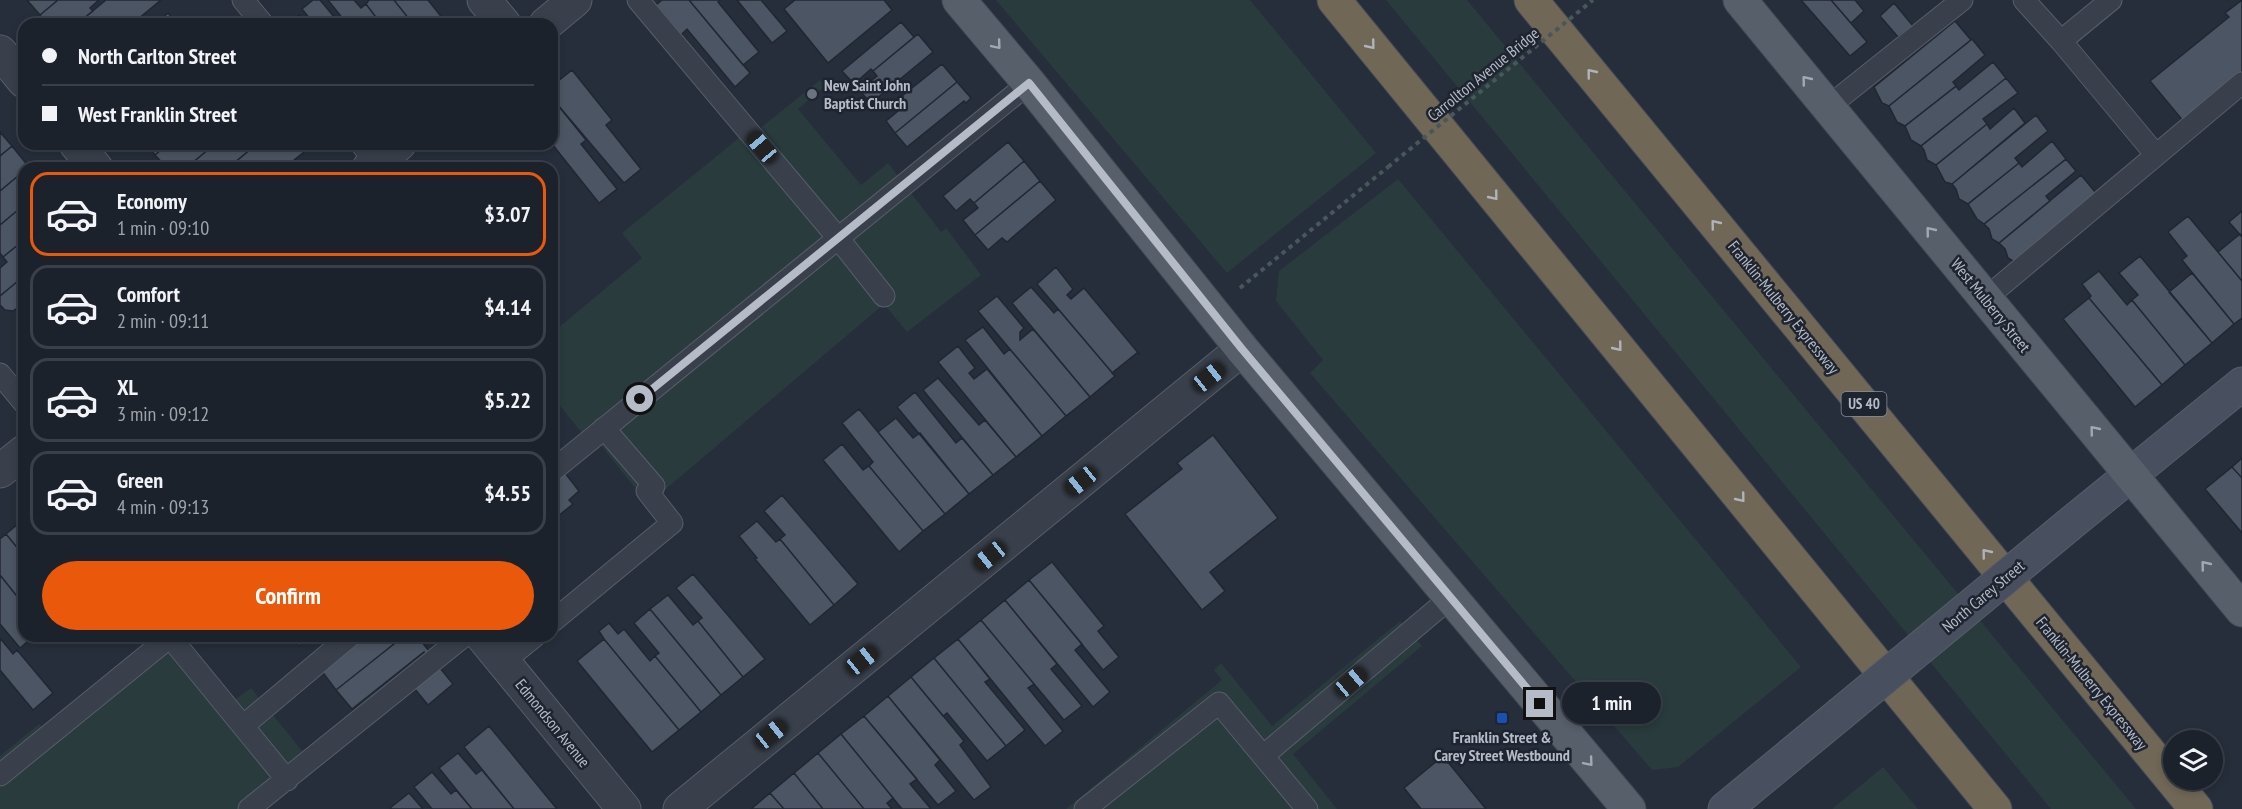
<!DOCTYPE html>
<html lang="en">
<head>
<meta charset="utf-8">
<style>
  :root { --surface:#1c222c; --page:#292f38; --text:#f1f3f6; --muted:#a0a4a9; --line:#3a3f48; --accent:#ea580c }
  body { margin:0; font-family:"PT Sans Narrow",sans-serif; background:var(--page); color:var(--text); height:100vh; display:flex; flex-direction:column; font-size:22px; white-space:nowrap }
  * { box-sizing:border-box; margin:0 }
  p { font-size:20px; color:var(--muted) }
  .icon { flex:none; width:33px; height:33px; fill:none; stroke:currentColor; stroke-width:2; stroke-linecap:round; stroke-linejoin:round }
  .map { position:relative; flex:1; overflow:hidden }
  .side { position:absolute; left:18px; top:162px; width:540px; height:480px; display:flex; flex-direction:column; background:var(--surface); border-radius:18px; box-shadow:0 3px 9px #0003,0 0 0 2px var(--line) }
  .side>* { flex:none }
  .guide { position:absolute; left:18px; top:18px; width:540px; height:132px; border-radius:18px; box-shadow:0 3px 9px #0003,0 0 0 2px var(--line); display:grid; align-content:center; height:132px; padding:0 24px; background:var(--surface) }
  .fabs { position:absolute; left:2163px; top:730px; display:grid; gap:12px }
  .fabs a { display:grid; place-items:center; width:60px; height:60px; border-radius:50%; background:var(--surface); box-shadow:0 3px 9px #0003,0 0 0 2px var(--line); font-size:30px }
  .end { position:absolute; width:27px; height:27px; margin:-14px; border:8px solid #b5bbc7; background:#111; box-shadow:0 0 0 3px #111 }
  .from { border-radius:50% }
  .bubble { position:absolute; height:42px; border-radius:21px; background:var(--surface); box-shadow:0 3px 9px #0003,0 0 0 2px var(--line); font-size:20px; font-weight:600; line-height:42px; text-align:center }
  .car { position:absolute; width:18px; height:36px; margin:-18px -9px; border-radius:8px; box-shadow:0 0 4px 2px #0007; background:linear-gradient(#222 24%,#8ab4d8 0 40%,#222 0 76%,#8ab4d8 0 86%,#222 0) }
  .guide b { display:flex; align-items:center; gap:21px; height:57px; font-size:22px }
  .guide b+b { border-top:2px solid var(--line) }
  .guide i { width:15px; height:15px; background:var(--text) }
  ul { padding:10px 0 0; list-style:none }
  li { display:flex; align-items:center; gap:18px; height:84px; margin:0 12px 9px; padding:0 12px; border:3px solid var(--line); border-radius:18px }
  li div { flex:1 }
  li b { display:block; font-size:22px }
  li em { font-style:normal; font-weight:600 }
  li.active { border-color:var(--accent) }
  li>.icon { width:54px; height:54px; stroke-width:1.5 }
  .cta { display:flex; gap:12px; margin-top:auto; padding:12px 24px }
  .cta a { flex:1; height:69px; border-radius:36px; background:var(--accent); color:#fff; font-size:24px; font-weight:600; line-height:69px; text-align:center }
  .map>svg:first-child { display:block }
  .green { fill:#293b3d }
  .building { fill:#4c5563; stroke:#202732; stroke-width:1.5 }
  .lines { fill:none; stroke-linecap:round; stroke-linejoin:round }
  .service-casing { stroke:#575e69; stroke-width:23 }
  .minor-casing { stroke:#575e69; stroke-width:35 }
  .tertiary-casing { stroke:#575e69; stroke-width:35 }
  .secondary-casing { stroke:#575e69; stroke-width:35 }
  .primary-casing { stroke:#424954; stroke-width:35 }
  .motorway-casing { stroke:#444b56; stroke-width:35 }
  .path { stroke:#47585b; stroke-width:4; stroke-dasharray:4.5 4.5; stroke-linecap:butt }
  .service { stroke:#39404b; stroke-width:21 }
  .minor { stroke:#39404b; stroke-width:33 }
  .tertiary { stroke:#39404b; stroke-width:33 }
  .secondary { stroke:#484f5e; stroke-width:33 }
  .primary { stroke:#575f6b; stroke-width:33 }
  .motorway { stroke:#716757; stroke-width:33 }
  .secondary-bridge-casing { stroke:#575e69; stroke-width:35; stroke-linecap:butt }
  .path-bridge { stroke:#47585b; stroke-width:4; stroke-dasharray:4.5 4.5; stroke-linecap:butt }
  .secondary-bridge { stroke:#484f5e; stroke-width:33 }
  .oneway { stroke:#a2a9b5 }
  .oneway2 { stroke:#aeb3bc }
  .route { stroke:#b5bbc7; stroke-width:8 }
  .worship-dot { fill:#6b7280; stroke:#1e2530; stroke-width:2 }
  .transit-dot { fill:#1a4fb4; stroke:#1e2530; stroke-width:2 }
  .labels { text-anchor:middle; stroke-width:5; stroke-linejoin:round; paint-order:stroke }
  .shield { fill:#1e2530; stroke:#888e9a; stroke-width:1.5 }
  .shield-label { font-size:15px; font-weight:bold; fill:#b5bbc7 }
  .street-label { font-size:16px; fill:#b5bbc7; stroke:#1e2530 }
  .poi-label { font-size:16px; font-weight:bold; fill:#b5bbc7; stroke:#1e2530; text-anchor:start }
</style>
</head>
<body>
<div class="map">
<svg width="2242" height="809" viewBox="0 0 2242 809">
  <rect width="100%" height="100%" fill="#262e3b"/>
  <path class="green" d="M996,0H1250L1376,153L1227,273Z
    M1386,0H1467L2136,809H2051Z
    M820,80L825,86L798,109L861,185L888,163L941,232L946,228L981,275L907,332L884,304L648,504L600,444L594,448L552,396V333L642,258L622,233L739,138L742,143Z
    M1398,179L1801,667L1678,767L1652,770L1310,373L1323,360L1276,301L1279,271Z
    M1400,621L1422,646L1293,754L1337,809H1066L1222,680L1214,670L1221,663L1272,726Z
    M157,637L232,702L251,688L316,768L263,809H0V756L39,724L44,729Z
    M1883,767L1918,809H1832Z"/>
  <path class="building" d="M27,0H58L40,15Z
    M58,0H99L90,8L93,11L77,24H47L40,15Z
    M106,0H161L132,24H77Z
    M313,0H320L340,24H314L302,9Z
    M328,0H354L361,8L366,4L381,24H347Z
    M369,0H394L413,24H381L366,4Z
    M394,0H428L447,24H413Z
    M662,0H689L750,73L735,87L687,29L681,35L656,5Z
    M689,0H720L718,2L759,52L743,65Z
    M737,0H761L787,31L772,43Z
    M795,0H884L892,10L828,63L784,9Z
    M1801,0H1831L1867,42L1850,56Z
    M1831,0H1855L1864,11L1851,23Z
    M2242,0V76L2184,122L2150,81L2229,17L2225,13Z
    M1894,3L1913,26L1898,37L1880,16Z
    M168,13L177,24H155Z
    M299,15L303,21L308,17L314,24H288Z
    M1955,21L1971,40L1889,106L1882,103L1874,87Z
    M901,22L914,37L873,71L871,69L854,84L842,71Z
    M918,34L933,52L871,103L859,90L877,76L873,71Z
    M1972,39L1985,55L1953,82L1956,86L1905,126L1897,122L1889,106Z
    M1993,62L2006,78L1921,146L1911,140L1905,126L1956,86L1959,90Z
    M942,64L957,82L895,133L886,121L903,107L897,100Z
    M572,70L612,120L606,125L641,169L624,183L552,98V86Z
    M2006,78L2018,93L1983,119L1987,124L1936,165L1927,160L1924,150L1921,146Z
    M957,82L971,98L966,103L964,101L907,147L895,133Z
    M552,98L586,140L581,144L617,189L599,203L552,144Z
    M2014,108L2025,123L1952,184L1945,182L1936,165L1987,124L1990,129Z
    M2036,115L2048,131L2015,158L2019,163L1968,204L1959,199L1956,189L1952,184Z
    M0,132L12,146L0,156Z
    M2052,141L2066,159L1984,224L1977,219L1968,204L2019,163L2022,167Z
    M1008,142L1024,161L974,203L970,199L956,211L943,196Z
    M146,144H168L155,155Z
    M168,144H215L186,168H167L155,155Z
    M215,144H257L228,168H186Z
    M257,144H306L309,148L284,168H228Z
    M12,146L29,167L24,168V171L0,191V156Z
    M2066,159L2076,171L2046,196L2050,201L1999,243L1992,239L1989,229L1984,224Z
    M1024,161L1040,181L975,235L963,220L978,208L974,203Z
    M24,171V205L0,225V191Z
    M2081,175L2096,193L2018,264L2008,258L2005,249L1999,243Z
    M1040,181L1056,200L1007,242L1002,238L988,250L975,235Z
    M24,205V240L3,257L0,253V225Z
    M2242,211V237L2229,222Z
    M2188,216L2242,281V318L2234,324L2182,260L2187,256L2168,232Z
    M2240,234L2242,237V281L2218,252Z
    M24,240V276L0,296V268L7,262L3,257Z
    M2140,256L2212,343L2185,365L2132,300L2138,295L2119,273Z
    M1056,267L1073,289L1067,295L1071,299L1084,288L1140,355L1137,353L1112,373L1115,376L1037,284Z
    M2099,271L2127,305L2132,300L2185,365L2162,385L2089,298L2091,296L2082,284Z
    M2192,273L2234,324L2212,343L2169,292Z
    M24,276V303L13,311L5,310L0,305V296Z
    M1031,287L1054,313L1058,309L1115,376L1090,397L1012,303Z
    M997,296L1024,328L1020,332V340L1033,329L1090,397L1066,416L978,311Z
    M2089,298L2162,385L2135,407L2063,319Z
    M983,327L1004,354L1010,349L1066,416L1042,436L965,340Z
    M958,346L975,368L969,373L974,379L987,369L1042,436L1016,457L938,362Z
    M938,378L979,425L985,420L1016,457L993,475L923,390Z
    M915,392L956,443L962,438L993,475L969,494L897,407Z
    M859,409L945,514L923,531L869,466L873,462L842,423Z
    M896,418L913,438L920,433L969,494L945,514L878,432Z
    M1213,435L1278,518L1210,572L1225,591L1202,610L1125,514L1182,469L1177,463Z
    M842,444L863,470L869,466L923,531L899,552L823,460Z
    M2242,458V478L2232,467Z
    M2232,467L2242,478V533L2205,489Z
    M565,473L579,491L569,500L573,504L552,521V483Z
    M782,495L858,584L834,605L780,539L785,535L764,511Z
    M24,519V556L6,534Z
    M757,521L776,542L780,539L834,605L810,625L755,559L757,558L739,536Z
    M6,534L24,556V605L0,575V539Z
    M1052,562L1104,626L1098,631L1119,657L1103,670L1029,580Z
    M693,574L765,659L743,677L698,621L702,618L676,588Z
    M0,575L24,605L18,612L24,620V636H34L20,648L0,624Z
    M1029,580L1082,644L1075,650L1110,692L1093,707L1005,600Z
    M668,595L693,625L698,621L743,677L721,695L650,609Z
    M1005,600L1057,664L1051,669L1082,706L1064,720L981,620Z
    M650,609L721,695L701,712L655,656L659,653L634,623Z
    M981,620L1034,684L1028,688L1063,731L1045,746L958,639Z
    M609,623L618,634L624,629L650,661L655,656L701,712L679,730L604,639L599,631Z
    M291,636H311L299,646Z
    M363,636H404L336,690L321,670Z
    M404,636H417L429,651L425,654L424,652L352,709L336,690Z
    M0,638L13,654L17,650L53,693L33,710L0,670Z
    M604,639L679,730L652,752L577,661Z
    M958,639L990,679L985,682L1025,730L1006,746L934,658Z
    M934,658L1006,746L987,761L947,713L943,716L911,677Z
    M436,663L453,684L428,705L410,683Z
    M911,677L964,741L960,745L991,787L974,800L888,696Z
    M888,696L940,760L935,765L956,791L938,805L864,716Z
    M864,716L917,779L910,784L931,809H902L841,734Z
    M489,726L557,809H514L464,747Z
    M841,734L893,798L887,803L892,809H864L818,753Z
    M458,753L476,774L482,770L514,809H472L439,768Z
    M818,753L864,809H823L794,773Z
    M1443,756L1486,809H1421L1404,788Z
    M432,772L451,794L456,790L472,809H432L414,787Z
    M794,773L823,809H784L770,793Z
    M409,793L423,809H392L390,808Z
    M770,793L784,809H751L764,798Z"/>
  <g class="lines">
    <g class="service-casing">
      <path id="service" d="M243,0L263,24
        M638,0L838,238L884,296
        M2024,0L2061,41L2111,0
        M2061,41L2156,155
        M1828,107L1962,0
        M361,144L376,162
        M1986,298L2242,83
        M0,374L24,403
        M552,471L1029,83
        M552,622L672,523L647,491L654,486L604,428
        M170,637L287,780
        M503,662L535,636
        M243,726L350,636
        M1263,756L1450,598
        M0,775L171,636
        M249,809L464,636
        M1085,809L1219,703L1307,809"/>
    </g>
    <g class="minor-casing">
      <path id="minor" d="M484,0L504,24
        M546,24L575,0
        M369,168L399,144
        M0,471L24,452
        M680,809L1242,349"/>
    </g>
    <g class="tertiary-casing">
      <path id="tertiary" d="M0,52L24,81
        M76,144L96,168
        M482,636L624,809"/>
    </g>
    <g class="secondary-casing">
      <path id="secondary" d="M2070,524L2242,384
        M1725,809L1839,715"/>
    </g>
    <g class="primary-casing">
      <path id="primary" d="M959,0L1029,83L1242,349L1629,809
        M1740,0L2242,610"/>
    </g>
    <g class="motorway-casing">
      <path id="motorway" d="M1334,0L1995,809
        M1531,0L2196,809"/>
    </g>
    <path class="path" d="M1240,288L1388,167"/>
    <use href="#service" class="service"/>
    <use href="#minor" class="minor"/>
    <use href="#tertiary" class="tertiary"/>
    <use href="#secondary" class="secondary"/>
    <use href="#primary" class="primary"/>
    <use href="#motorway" class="motorway"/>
    <g class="secondary-bridge-casing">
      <path id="secondary-bridge" d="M1839,715L2070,524"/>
    </g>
    <path class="path-bridge" d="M1388,167L1593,0"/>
    <use href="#secondary-bridge" class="secondary-bridge"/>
  </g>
  <defs><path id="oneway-chevron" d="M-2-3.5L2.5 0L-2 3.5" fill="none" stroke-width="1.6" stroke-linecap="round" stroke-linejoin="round" transform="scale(1.5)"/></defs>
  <g class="oneway">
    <use href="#oneway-chevron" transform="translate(997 45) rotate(50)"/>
    <use href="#oneway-chevron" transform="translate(1806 80) rotate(-129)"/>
    <use href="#oneway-chevron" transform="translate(1930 231) rotate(-129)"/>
    <use href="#oneway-chevron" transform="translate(2094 430) rotate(-129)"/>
    <use href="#oneway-chevron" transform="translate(2205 565) rotate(-129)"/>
    <use href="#oneway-chevron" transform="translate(1589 762) rotate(50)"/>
  </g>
  <g class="oneway2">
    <use href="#oneway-chevron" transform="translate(1371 45) rotate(51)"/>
    <use href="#oneway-chevron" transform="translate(1591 73) rotate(-129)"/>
    <use href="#oneway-chevron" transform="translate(1494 196) rotate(51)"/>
    <use href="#oneway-chevron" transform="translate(1715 224) rotate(-129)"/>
    <use href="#oneway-chevron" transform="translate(1618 347) rotate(51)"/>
    <use href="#oneway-chevron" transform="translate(1741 498) rotate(51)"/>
    <use href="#oneway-chevron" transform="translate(1986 553) rotate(-129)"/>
  </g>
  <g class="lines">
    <path class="route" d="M640,399L1029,83L1242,349L1540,704"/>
  </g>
  <circle class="worship-dot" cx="812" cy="94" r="6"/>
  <rect class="transit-dot" x="1496" y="712" width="12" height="12" rx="3"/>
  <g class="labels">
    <rect class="shield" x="1841.5" y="392" width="45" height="24" rx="4.5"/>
    <g class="shield-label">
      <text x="1864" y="409">US 40</text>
    </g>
    <g class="street-label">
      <text transform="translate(1483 74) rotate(-39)" y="6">Carrollton Avenue Bridge</text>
      <text transform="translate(1991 305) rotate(51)" y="6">West Mulberry Street</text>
      <text transform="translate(1784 307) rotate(51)" y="6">Franklin-Mulberry Expressway</text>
      <text transform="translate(1983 596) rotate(-40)" y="6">North Carey Street</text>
      <text transform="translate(2092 683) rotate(51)" y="6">Franklin-Mulberry Expressway</text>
      <text transform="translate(553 723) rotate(51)" y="6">Edmondson Avenue</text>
    </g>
    <g class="poi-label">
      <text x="824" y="91">New Saint John<tspan x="824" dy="18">Baptist Church</tspan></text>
      <text x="1502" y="743" text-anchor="middle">Franklin Street &amp;<tspan x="1502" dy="18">Carey Street Westbound</tspan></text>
    </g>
  </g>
</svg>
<div class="fabs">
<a><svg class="icon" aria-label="layers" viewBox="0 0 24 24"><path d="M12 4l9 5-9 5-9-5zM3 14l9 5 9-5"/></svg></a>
</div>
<i class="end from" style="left:640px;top:399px"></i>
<i class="end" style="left:1540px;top:704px"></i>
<div class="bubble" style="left:1562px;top:682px;width:99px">1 min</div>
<i class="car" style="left:762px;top:147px;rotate:320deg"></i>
<i class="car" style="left:1209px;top:377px;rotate:51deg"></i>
<i class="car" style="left:1081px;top:481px;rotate:231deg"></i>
<i class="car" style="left:990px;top:556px;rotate:231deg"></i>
<i class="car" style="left:862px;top:660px;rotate:51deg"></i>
<i class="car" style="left:1351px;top:682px;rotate:50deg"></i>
<i class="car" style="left:771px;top:734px;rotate:51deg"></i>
<div class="guide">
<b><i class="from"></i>North Carlton Street</b>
<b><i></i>West Franklin Street</b>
</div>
<section class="side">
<ul>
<li class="active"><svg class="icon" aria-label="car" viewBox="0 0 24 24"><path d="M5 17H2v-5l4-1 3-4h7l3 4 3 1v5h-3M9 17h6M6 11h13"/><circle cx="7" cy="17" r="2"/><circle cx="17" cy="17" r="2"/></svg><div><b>Economy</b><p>1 min · 09:10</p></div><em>$3.07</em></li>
<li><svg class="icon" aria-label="car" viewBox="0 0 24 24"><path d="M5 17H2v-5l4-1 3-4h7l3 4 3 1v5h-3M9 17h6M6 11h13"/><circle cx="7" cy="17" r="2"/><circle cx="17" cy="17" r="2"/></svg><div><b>Comfort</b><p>2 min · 09:11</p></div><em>$4.14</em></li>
<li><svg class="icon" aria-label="car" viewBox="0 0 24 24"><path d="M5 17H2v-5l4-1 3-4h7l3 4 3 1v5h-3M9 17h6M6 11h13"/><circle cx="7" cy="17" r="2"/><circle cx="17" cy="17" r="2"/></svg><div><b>XL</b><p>3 min · 09:12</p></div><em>$5.22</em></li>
<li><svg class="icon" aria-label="car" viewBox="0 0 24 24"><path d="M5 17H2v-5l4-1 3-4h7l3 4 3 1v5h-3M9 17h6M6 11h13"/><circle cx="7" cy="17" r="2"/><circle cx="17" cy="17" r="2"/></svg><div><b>Green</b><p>4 min · 09:13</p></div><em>$4.55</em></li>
</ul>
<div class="cta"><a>Confirm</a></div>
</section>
</div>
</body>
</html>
